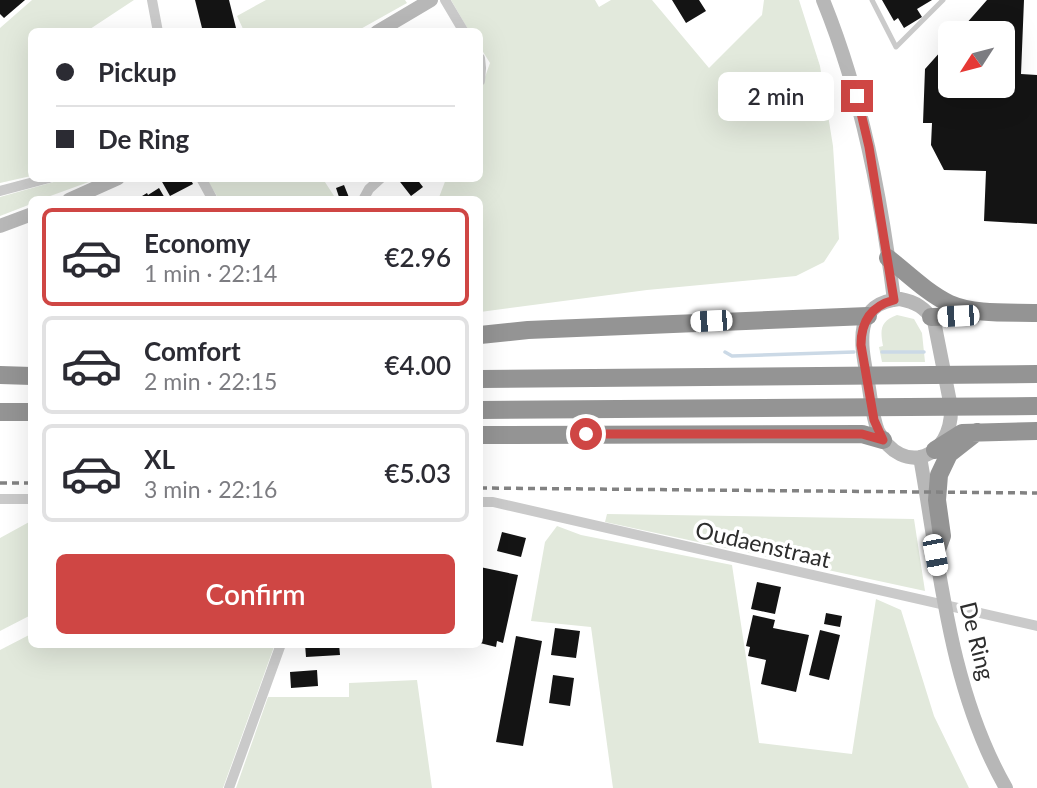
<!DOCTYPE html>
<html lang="en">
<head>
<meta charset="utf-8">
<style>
  :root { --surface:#fff; --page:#f2f2f3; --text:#2b2b33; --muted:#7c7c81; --line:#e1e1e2; --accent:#cf4644 }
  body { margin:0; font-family:Lato,sans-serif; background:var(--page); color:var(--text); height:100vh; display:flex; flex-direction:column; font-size:26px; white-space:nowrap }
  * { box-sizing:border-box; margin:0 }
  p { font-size:23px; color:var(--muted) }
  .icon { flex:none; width:38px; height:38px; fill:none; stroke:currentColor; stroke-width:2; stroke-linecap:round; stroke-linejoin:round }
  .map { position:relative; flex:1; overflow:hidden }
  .panel { position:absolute; left:28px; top:196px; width:455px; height:452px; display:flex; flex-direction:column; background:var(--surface); border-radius:10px; box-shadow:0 7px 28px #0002 }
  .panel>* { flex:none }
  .banner { position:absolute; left:28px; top:28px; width:455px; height:154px; border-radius:10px; box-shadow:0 7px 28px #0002; display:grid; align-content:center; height:154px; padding:0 28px; background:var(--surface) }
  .needle { width:46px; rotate:234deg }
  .fabs { position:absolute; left:938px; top:21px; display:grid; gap:14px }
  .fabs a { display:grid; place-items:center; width:77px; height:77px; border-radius:10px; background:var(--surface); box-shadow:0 7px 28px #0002; font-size:35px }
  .end { position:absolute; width:32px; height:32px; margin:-16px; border:9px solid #cf4644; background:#fff; box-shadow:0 0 0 4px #fff }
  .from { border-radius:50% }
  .bubble { position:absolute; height:49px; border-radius:10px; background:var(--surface); box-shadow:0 7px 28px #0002; font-size:23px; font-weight:600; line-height:49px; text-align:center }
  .car { position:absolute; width:21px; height:42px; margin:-21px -10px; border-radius:9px; box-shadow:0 0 5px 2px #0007; background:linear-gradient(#fff 24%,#345 0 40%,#fff 0 76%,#345 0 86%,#fff 0) }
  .banner b { display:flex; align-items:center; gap:24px; height:66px; font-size:26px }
  .banner b+b { border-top:2px solid var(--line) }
  .banner i { width:18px; height:18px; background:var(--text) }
  ul { padding:12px 0 0; list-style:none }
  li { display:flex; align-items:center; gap:21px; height:98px; margin:0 14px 10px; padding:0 14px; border:4px solid var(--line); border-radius:10px }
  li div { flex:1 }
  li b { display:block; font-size:26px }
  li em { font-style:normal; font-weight:600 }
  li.active { border-color:var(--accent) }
  li>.icon { width:63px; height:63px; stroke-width:1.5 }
  .button { display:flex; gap:14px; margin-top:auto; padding:14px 28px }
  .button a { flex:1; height:80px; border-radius:10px; background:var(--accent); color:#fff; font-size:28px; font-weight:600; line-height:80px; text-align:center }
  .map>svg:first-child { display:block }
  .green { fill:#e2e9dc }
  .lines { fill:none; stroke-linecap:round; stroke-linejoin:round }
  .stream { stroke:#cbd9e6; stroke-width:3.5 }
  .building { fill:#141414 }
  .lane { stroke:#cacaca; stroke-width:5 }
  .street { stroke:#cacaca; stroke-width:10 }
  .secondary { stroke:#b7b7b7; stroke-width:14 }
  .highway { stroke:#949494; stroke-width:18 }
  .rail { stroke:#828282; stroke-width:3.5; stroke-dasharray:7 5; stroke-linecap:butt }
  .route { stroke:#cf4644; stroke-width:9 }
  .labels { text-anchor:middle; stroke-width:7; stroke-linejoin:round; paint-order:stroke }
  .street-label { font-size:23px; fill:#2d2d2d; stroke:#fff }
</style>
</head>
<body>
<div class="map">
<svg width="1037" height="788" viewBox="0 0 1037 788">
  <rect width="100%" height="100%" fill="#fff"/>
  <path class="green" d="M32,0H134L87,31L32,32L31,176L0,183V28Z
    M266,0H405L407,3L357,31H244L237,16Z
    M451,0H595L599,7L611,0H652L709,68L762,15L764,0H799L820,66L833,146L839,239L824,262L796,276L647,290L480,312V200H438L446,179L480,178V91L490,63L480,47V32L469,31Z
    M68,178L97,179L42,199L32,200L31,204L0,216V197Z
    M206,179H323L336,199H219Z
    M897,315L914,319L922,333L925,362H882L879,347L883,346C880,330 880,321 897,315Z
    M607,514L914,519L925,591L605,522Z
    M31,521V615L0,631V538Z
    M557,526L581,535L732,565L759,743L852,754L876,599L901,610L934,716L969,788H613L591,627L531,621L545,542Z
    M31,634L32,644H275L223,788H0V650Z
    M417,680L432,788H236L268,697H349V683Z"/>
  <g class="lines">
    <path class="stream" d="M725,352L732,356L854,352
      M882,352H924"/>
  </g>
  <path class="building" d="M0,0H25L4,18L0,14Z
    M195,0H229L237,32H203Z
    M672,0H699L706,11L686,23Z
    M882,0H932L917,9L922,17L904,28L898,18L894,21Z
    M987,0H1024L1021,74L1037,75V224L984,221L986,171L944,170L931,145L932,123H923L925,69L950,41V86H1003V33H958Z
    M164,178H190L193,184L170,196L161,180Z
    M397,178H416L423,187L411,196Z
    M344,185L350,200H340L336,188Z
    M159,188L166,200H144L142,196L147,193L148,195Z
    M502,532L526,538L521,557L497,551Z
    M480,567L518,575L503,643L497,641L496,647L480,643Z
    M757,582L781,587L775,614L751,609Z
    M826,613L842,616L840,627L824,624Z
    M753,615L775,620L773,628L809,635L796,692L761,684L766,660L748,656L750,647L746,646Z
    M555,628L580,631L576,658L551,655Z
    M820,630L840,635L829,680L809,675Z
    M516,636L542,641L523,746L496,742Z
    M305,644H339L340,655L306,657Z
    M317,670L318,686L291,688L290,672Z
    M553,675L574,678L570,706L549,703Z"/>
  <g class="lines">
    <path class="lane" d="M872,0L896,47L943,0"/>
    <path class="street" d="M152,0L158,32
      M445,0L464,32
      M480,58L481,68L480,81
      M201,178L213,200
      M0,191L49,178
      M363,200L369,189L381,178
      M0,499H32
      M480,502H493L1037,626
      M229,788L281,644"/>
    <path class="secondary" d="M823,0C862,96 881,197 894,300
      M377,32L431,0
      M69,200L118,178
      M0,226L32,214
      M900,299C916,302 925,308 934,321L951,407C953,458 903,478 878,431C872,416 871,399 868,382C862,349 850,303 900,299Z
      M920,457C940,569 949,688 1006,788"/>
    <path class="highway" d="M888,258C907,273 927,293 950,304C975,315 1010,312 1037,313
      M931,317L972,316
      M480,335L528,330L868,316
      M0,375L32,376
      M480,379L1037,374
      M480,410L1037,406
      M0,412H32
      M480,435L862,434L883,440
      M935,450L962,433L1037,431
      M935,555L942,536L937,500L939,475L949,454L977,432"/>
    <path class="rail" d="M0,483H32
      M480,488L1037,493"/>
  </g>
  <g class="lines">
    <path class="route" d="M586,434H862L883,440L874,420L861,345C861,322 871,306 894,300L869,147L857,96"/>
  </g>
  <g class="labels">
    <g class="street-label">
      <text transform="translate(763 545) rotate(13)" y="8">Oudaenstraat</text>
      <text transform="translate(977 641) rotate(76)" y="8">De Ring</text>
    </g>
  </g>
</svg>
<div class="fabs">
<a><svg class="needle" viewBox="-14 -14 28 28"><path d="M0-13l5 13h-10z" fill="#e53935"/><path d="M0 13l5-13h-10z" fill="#7c7c81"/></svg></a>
</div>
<i class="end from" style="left:586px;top:434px"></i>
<i class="end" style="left:857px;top:96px"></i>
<div class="bubble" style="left:718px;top:72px;width:116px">2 min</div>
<i class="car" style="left:958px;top:316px;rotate:267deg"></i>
<i class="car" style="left:711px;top:321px;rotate:267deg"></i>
<i class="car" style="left:935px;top:555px;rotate:169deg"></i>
<div class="banner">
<b><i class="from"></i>Pickup</b>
<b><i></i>De Ring</b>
</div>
<section class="panel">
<ul>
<li class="active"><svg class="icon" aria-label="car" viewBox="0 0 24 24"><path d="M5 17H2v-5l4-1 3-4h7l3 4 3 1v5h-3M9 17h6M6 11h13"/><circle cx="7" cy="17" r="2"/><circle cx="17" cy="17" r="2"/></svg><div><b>Economy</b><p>1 min · 22:14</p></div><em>€2.96</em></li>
<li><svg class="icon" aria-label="car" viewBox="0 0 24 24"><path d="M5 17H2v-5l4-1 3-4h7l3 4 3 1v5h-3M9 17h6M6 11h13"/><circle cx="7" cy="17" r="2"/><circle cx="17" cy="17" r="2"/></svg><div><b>Comfort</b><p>2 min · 22:15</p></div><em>€4.00</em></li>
<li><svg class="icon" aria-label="car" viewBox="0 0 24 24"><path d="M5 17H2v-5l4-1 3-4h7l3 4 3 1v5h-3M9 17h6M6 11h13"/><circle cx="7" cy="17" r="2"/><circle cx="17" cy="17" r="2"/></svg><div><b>XL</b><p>3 min · 22:16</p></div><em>€5.03</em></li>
</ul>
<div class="button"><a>Confirm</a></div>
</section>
</div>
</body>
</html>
